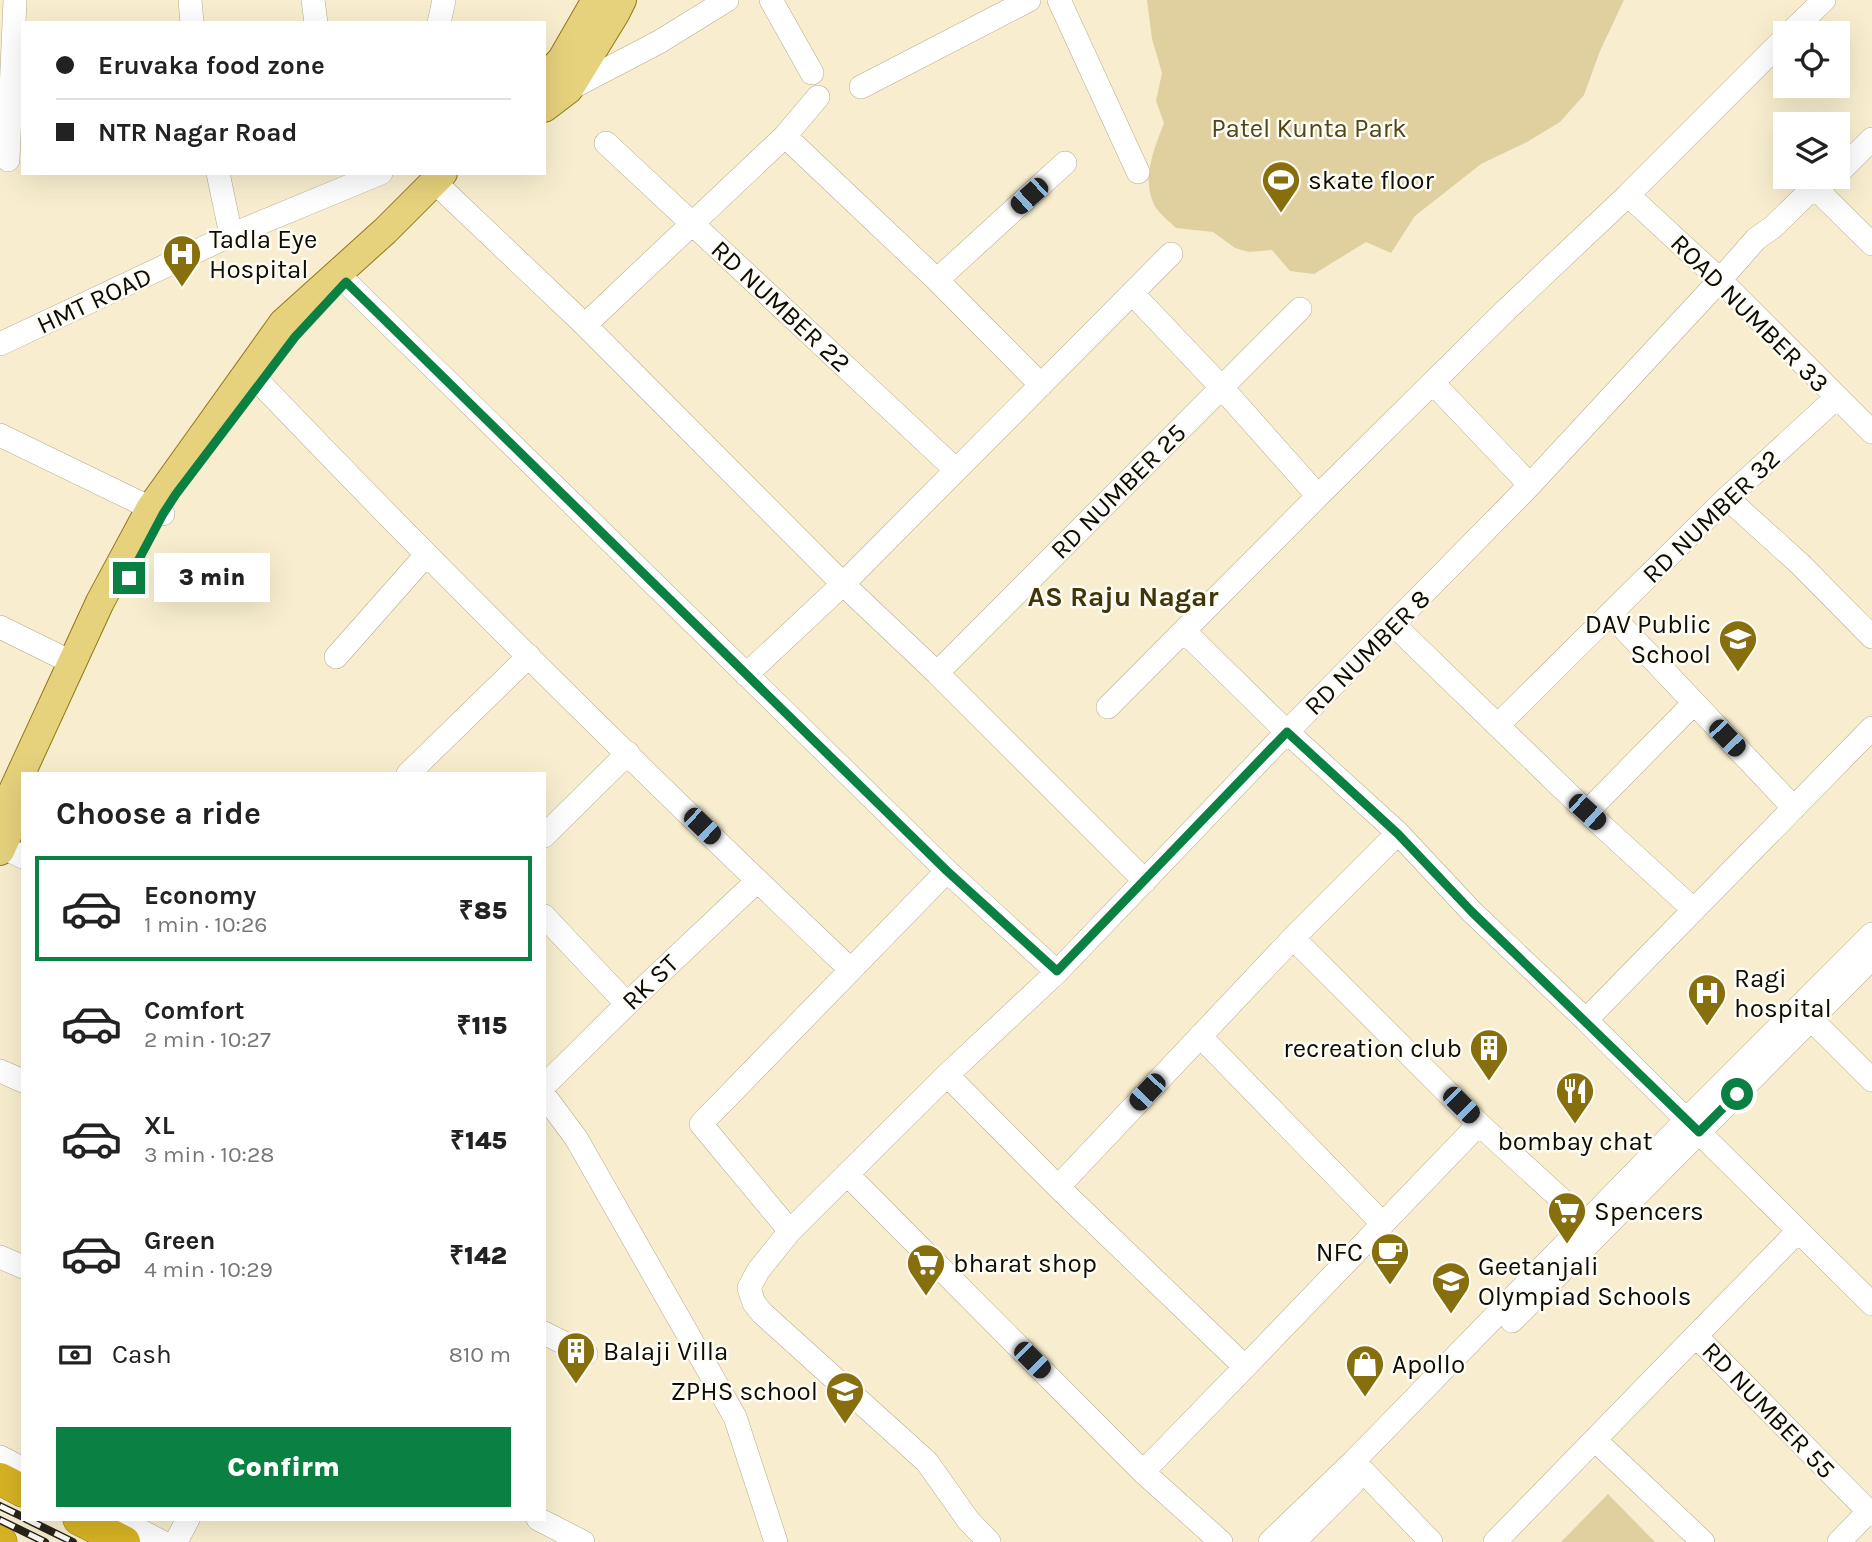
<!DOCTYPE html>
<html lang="en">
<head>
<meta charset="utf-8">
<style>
  :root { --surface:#fff; --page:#f2f2f2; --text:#222; --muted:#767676; --line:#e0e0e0; --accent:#0b8043 }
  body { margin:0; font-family:Karla,sans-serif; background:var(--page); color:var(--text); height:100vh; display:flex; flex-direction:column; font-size:26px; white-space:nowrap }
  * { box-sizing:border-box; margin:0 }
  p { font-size:23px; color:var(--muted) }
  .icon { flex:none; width:38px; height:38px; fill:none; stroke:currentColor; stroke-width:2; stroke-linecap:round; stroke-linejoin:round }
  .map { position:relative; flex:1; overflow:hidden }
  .sheet { position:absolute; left:21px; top:772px; width:525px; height:749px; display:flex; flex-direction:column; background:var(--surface); border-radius:0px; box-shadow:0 7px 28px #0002 }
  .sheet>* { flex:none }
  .hud { position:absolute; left:21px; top:21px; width:525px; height:154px; border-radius:0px; box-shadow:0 7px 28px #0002; display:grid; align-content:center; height:154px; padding:0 35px; background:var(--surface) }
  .buttons { position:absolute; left:1773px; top:21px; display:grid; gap:14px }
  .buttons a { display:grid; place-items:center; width:77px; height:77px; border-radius:0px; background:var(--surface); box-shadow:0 7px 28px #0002; font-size:35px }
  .end { position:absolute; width:32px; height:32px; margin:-16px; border:9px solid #0b8043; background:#fff; box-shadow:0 0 0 4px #fff }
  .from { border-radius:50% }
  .bubble { position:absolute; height:49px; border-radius:0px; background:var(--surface); box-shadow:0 7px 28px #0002; font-size:23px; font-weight:800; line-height:49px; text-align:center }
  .car { position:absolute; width:21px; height:42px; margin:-21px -10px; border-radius:9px; box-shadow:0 0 5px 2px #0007; background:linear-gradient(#222 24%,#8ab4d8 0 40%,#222 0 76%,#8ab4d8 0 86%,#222 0) }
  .hud b { display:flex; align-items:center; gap:24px; height:66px; font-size:26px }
  .hud b+b { border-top:2px solid var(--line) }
  .hud i { width:18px; height:18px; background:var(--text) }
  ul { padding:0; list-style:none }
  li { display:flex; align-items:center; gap:21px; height:105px; margin:0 14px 10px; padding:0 21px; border:4px solid transparent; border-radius:0px }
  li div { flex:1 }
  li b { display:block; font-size:26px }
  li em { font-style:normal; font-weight:800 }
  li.active { border-color:var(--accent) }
  li>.icon { width:63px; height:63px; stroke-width:1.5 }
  h2 { padding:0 35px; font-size:32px; line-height:84px }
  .pay { display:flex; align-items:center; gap:18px; height:77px; padding:0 35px; font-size:26px }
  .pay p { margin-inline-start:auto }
  .action { display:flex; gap:14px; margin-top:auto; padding:14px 35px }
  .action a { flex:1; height:80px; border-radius:0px; background:var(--accent); color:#fff; font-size:28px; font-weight:800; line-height:80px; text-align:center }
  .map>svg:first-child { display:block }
  .green { fill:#e0d09f }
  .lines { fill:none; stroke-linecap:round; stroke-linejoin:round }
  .minor-casing { stroke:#b4ab8d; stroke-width:24 }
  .major-casing { stroke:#907818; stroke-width:30 }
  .highway-casing { stroke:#907818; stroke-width:33 }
  .minor { stroke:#fff; stroke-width:23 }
  .major { stroke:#e6d17c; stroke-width:28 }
  .highway { stroke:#d6b224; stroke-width:32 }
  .rail-casing { stroke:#282419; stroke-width:8 }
  .rail { stroke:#fdfcf5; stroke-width:5; stroke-dasharray:16; stroke-linecap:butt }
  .route { stroke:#0b8043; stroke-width:9 }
  .labels { text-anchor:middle; stroke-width:5; stroke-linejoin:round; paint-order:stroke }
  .park-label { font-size:26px; fill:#524516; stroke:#fdfcf5 }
  .poi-label { font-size:26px; fill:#0f0c03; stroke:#fdfcf5; text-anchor:start }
  .street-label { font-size:26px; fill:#0f0c03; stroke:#fdfcf5 }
  .neighbourhood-label { font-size:28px; font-weight:bold; fill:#403409; stroke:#fdfcf5 }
</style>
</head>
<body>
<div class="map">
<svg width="1872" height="1542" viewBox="0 0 1872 1542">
  <rect width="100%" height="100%" fill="#f8eecf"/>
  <path class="green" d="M1147,0H1624L1600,51L1584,95L1560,122L1527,142L1481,164L1415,216L1391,253L1366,242L1314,274L1290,271L1272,250L1249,252L1235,248L1213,232L1176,228C1170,222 1161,215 1156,208C1140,181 1154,149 1164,123L1156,101L1162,73L1152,39Z
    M1608,1494L1655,1542H1561Z"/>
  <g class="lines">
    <g class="minor-casing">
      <path id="minor" d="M190,0L192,23
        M313,0L316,23
        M771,0L812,73
        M1059,0L1138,172
        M439,23L444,0
        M1790,33L1824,0
        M861,87L1029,0
        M569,89L659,42L727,0
        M785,136L937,280L1041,385
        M606,143L956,470
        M8,160L15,0
        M218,173L231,235
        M1838,173L1872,139
        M1814,187L1872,244
        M443,190L585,325L843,584L937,673L1145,881
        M1628,195L1720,280L1872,432
        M937,280L1065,163
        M346,282L947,871L1057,972
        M1132,293L1224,390L1318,496
        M585,325L785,136L818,97
        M0,344L231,235L381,173
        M260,383C452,584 650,779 851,970
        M1433,383L1530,485
        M0,435L163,514
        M1727,498L1800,564L1872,637
        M1611,615L1794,808
        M1394,625L1587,812L1694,910
        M0,627L71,662
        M1185,632L1287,732L1398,833L1472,912L1586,1020L1872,1304
        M336,657L426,555
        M937,673L1300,309
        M746,675L843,584L1171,254
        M1108,707L1318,496L1505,311L1628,195L1785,38
        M1498,725L1727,498L1836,398
        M408,774L529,656
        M1587,812L1694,703
        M544,836L628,753
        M2,847L23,857
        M947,871L701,1124L790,1231L947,1075L1058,1187L1245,1367L1479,1124L1587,1223
        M544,916L627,1004
        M1293,938L1479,1124
        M1811,1019L1872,1080
        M1586,1020L1872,728
        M1200,1036L1383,1224
        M0,1071L23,1081
        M947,1075L1057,972L1287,732L1530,485L1720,280L1756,239L1773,227L1814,187L1833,177
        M544,1086L627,1004L757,881
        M544,1095L576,1138L735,1417L776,1542
        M847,1174L1143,1472
        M1058,1187L1293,938L1398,833
        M790,1231L758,1271L749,1288L754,1303L762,1313L927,1462L968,1520L989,1542
        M0,1257L23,1267
        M1512,1321L1872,958
        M544,1333L586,1354
        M1696,1336L1872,1515
        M1595,1440L1703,1542
        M0,1457L23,1469
        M1364,1472L1431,1542
        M118,1519L162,1542
        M538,1519L583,1542
        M176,1542L188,1519
        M1221,1542L1143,1472L1245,1367
        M1270,1542L1354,1461L1687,1119L1872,934
        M1294,1542L1353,1483
        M1495,1542L1798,1231
        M1839,1542L1868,1512"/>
    </g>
    <g class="major-casing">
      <path id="major" d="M544,79L562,59L596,0
        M544,108L569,89L615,14L622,0
        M0,819L100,602L150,509L283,323L385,231L443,173
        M0,851L22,803"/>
    </g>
    <g class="highway-casing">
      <path id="highway" d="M0,1479L23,1491
        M79,1519L124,1542
        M0,1541L1,1542"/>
    </g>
    <use href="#minor" class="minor"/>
    <use href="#major" class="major"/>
    <use href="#highway" class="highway"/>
    <g class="rail-casing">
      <path id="rail" d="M0,1506L23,1517
        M26,1519L73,1542
        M0,1520L45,1542"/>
    </g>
    <use href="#rail" class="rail"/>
  </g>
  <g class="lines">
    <path class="route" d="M129,578L163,514L176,494L295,337L346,282L947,871L1057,971L1287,732L1398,834L1472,912L1699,1132L1737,1094"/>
  </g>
  <defs>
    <g id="stadium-pin" transform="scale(2.0125)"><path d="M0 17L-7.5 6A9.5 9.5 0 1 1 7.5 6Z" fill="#876f0e" stroke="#fdfcf5"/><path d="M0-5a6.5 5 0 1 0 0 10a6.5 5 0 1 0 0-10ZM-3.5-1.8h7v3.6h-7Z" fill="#fff"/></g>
    <g id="hospital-pin" transform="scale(2.0125)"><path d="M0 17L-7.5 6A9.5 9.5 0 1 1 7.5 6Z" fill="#876f0e" stroke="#fdfcf5"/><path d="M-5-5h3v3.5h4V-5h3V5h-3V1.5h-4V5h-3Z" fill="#fff"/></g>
    <g id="school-pin" transform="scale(2.0125)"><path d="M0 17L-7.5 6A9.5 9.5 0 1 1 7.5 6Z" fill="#876f0e" stroke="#fdfcf5"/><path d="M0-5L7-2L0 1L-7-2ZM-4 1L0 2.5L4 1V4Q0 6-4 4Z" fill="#fff"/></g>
    <g id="building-pin" transform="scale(2.0125)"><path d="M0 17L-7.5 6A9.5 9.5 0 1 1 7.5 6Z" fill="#876f0e" stroke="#fdfcf5"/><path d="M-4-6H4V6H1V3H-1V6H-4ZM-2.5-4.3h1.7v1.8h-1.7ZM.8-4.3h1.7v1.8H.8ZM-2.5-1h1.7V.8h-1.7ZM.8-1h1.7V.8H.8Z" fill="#fff"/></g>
    <g id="restaurant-pin" transform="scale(2.0125)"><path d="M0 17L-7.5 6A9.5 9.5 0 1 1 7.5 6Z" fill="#876f0e" stroke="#fdfcf5"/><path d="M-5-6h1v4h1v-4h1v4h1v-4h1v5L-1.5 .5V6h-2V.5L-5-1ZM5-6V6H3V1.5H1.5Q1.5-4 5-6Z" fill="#fff"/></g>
    <g id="supermarket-pin" transform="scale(2.0125)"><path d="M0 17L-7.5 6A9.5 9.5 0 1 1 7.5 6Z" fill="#876f0e" stroke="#fdfcf5"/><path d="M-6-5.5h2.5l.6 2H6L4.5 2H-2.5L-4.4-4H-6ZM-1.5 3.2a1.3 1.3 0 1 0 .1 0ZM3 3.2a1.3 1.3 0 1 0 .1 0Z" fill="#fff"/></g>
    <g id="cafe-pin" transform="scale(2.0125)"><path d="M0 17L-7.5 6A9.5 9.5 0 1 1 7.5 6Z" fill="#876f0e" stroke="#fdfcf5"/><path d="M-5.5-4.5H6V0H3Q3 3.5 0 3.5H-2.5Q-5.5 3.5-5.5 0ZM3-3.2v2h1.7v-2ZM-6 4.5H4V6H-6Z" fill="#fff"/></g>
    <g id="shop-pin" transform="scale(2.0125)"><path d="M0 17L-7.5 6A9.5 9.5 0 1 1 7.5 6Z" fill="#876f0e" stroke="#fdfcf5"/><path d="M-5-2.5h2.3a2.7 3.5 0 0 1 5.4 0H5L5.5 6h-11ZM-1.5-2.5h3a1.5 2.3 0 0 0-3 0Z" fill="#fff"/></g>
  </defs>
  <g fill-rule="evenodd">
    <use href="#stadium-pin" x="1281" y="180"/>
    <use href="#hospital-pin" x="182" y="254"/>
    <use href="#school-pin" x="1738" y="639"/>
    <use href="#hospital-pin" x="1707" y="993"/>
    <use href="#building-pin" x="1489" y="1048"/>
    <use href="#restaurant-pin" x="1575" y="1091"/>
    <use href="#supermarket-pin" x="1567" y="1211"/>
    <use href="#cafe-pin" x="1390" y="1252"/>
    <use href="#supermarket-pin" x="926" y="1263"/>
    <use href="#school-pin" x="1451" y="1281"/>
    <use href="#building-pin" x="576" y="1351"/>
    <use href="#shop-pin" x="1365" y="1364"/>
    <use href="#school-pin" x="845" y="1391"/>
  </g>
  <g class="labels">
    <g class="park-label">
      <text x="1309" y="137">Patel Kunta Park</text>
    </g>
    <g class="poi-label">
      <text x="1308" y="189">skate floor</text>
      <text x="209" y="248">Tadla Eye<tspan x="209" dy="30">Hospital</tspan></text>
      <text x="1711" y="633" text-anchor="end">DAV Public<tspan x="1711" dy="30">School</tspan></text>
      <text x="1734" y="987">Ragi<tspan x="1734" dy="30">hospital</tspan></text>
      <text x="1462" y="1057" text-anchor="end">recreation club</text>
      <text x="1575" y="1150" text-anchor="middle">bombay chat</text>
      <text x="1594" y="1220">Spencers</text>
      <text x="1363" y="1261" text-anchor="end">NFC</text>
      <text x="953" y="1272">bharat shop</text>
      <text x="1478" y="1275">Geetanjali<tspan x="1478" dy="30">Olympiad Schools</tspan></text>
      <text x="603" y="1360">Balaji Villa</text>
      <text x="1392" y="1373">Apollo</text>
      <text x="818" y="1400" text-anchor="end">ZPHS school</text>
    </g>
    <g class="street-label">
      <text transform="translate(94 300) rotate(-25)" y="9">HMT ROAD</text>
      <text transform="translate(781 306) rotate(43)" y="9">RD NUMBER 22</text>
      <text transform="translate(1750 313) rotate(45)" y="9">ROAD NUMBER 33</text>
      <text transform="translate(1118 491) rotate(-45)" y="9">RD NUMBER 25</text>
      <text transform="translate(1711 516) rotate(-44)" y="9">RD NUMBER 32</text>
      <text transform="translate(1367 652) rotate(-45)" y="9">RD NUMBER 8</text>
      <text transform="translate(650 982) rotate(-44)" y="9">RK ST</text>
      <text transform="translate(1769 1410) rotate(46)" y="9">RD NUMBER 55</text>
    </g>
    <g class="neighbourhood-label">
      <text x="1123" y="606">AS Raju Nagar</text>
    </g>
  </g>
</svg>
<div class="buttons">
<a><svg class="icon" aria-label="locate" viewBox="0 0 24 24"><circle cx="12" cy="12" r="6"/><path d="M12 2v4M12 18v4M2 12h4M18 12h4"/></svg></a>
<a><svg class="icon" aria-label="layers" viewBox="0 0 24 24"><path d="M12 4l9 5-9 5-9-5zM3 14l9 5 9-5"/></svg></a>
</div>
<i class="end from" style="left:1737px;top:1094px"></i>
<i class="end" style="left:129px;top:578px"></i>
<div class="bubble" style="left:154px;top:553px;width:116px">3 min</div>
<i class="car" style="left:1029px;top:196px;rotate:228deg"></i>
<i class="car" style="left:1727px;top:738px;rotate:136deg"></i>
<i class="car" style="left:1587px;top:812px;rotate:132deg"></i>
<i class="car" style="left:702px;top:826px;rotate:134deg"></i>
<i class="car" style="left:1147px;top:1092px;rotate:223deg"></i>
<i class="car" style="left:1461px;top:1105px;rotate:135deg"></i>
<i class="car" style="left:1032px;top:1360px;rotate:135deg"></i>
<div class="hud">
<b><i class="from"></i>Eruvaka food zone</b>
<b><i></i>NTR Nagar Road</b>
</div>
<section class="sheet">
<h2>Choose a ride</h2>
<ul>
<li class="active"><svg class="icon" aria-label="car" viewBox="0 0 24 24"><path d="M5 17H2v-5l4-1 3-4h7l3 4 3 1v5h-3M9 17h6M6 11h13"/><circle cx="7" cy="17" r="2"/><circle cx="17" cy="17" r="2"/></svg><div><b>Economy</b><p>1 min · 10:26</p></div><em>₹85</em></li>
<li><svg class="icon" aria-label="car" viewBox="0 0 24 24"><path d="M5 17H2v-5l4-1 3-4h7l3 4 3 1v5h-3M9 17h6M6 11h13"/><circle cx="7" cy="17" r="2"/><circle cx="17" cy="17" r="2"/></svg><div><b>Comfort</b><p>2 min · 10:27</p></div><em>₹115</em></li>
<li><svg class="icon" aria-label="car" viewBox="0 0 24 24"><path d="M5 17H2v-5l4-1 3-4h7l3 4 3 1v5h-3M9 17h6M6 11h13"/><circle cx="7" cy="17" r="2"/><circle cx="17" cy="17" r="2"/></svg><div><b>XL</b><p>3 min · 10:28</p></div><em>₹145</em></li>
<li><svg class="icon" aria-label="car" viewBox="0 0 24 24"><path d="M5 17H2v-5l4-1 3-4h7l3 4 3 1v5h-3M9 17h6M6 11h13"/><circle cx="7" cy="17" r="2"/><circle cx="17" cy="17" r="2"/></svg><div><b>Green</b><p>4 min · 10:29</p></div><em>₹142</em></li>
</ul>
<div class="pay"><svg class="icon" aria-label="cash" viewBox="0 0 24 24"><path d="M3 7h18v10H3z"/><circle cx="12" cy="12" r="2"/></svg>Cash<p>810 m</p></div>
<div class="action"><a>Confirm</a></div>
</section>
</div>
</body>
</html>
